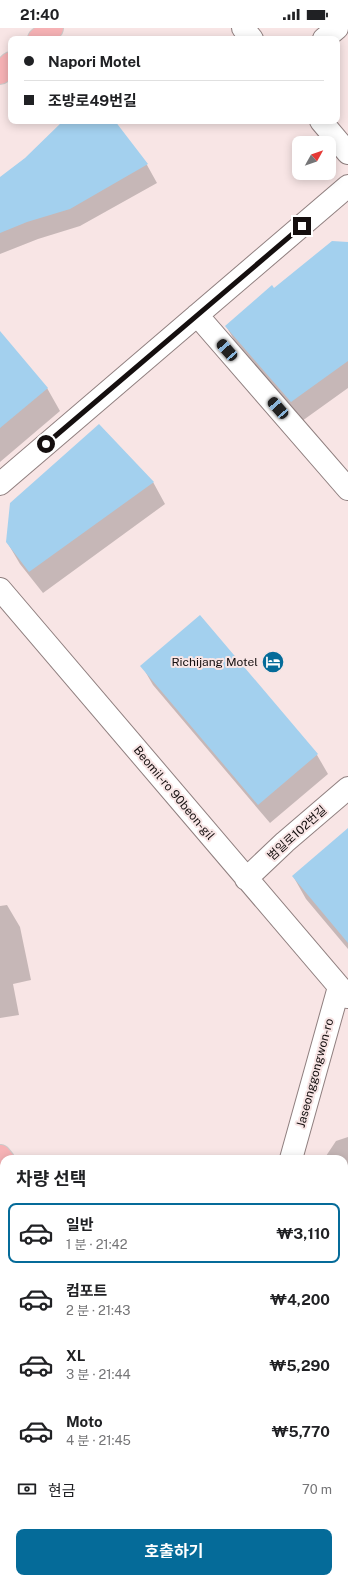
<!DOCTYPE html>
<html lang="ko">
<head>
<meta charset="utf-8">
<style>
  :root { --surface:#fff; --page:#f2f2f2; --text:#202124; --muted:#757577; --line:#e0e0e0; --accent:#056b99 }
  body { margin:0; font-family:"Public Sans","Noto Sans KR",sans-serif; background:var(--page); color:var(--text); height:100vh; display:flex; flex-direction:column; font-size:15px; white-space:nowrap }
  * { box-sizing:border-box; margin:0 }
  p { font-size:13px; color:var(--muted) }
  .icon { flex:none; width:22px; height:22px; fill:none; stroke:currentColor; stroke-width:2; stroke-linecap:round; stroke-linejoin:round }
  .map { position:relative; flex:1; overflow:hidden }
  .details { position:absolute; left:0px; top:1127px; width:348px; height:428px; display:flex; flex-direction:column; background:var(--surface); border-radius:12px 12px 0 0; box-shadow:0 2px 10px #0003 }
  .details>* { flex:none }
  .hud { position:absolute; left:8px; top:8px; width:332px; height:88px; border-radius:8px; box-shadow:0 2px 10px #0003; display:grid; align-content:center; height:88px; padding:0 16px; background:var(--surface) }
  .needle { width:26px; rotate:50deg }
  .fabs { position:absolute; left:292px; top:108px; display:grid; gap:8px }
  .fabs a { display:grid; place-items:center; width:44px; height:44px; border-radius:8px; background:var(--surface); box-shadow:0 2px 10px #0003; font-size:20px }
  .end { position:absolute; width:18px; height:18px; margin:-9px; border:5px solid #150f0f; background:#fff; box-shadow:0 0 0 2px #fff }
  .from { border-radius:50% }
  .car { position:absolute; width:12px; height:24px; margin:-12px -6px; border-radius:5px; box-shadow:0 0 3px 1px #0007; background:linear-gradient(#222 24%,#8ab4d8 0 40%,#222 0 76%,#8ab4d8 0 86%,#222 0) }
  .hud b { display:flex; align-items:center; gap:14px; height:38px; font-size:15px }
  .hud b+b { border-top:1px solid var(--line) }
  .hud i { width:10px; height:10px; background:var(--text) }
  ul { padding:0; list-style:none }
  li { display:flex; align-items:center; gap:12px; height:60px; margin:0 8px 6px; padding:0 8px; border:2px solid transparent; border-radius:8px }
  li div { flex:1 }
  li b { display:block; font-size:15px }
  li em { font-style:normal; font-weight:700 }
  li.current { border-color:var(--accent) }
  li>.icon { width:36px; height:36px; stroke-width:1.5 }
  h2 { padding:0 16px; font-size:18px; line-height:48px }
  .pay { display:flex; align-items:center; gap:10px; height:44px; padding:0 16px; font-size:15px }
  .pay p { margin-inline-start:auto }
  .cta { display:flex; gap:8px; margin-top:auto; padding:8px 16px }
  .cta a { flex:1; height:46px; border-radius:8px; background:var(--accent); color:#fff; font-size:16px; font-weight:700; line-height:46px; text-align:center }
  .status { display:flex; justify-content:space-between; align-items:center; height:28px; padding:0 20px; background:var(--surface); direction:ltr }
  .status svg { height:11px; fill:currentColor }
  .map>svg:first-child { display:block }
  .shadow { fill:#0003 }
  .building { fill:#a3d0ee }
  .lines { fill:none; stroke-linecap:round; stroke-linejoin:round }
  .minor-casing { stroke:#8f7f7f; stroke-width:24 }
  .major-casing { stroke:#cccaca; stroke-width:24 }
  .minor { stroke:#fff; stroke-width:22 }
  .major { stroke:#f6b2b5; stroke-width:22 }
  .route { stroke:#150f0f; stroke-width:5 }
  .labels { text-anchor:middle; stroke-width:4; stroke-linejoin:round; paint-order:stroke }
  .poi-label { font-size:12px; fill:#150f0f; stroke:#f8e5e5; text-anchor:end }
  .street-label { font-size:12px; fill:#150f0f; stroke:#f8e5e5 }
</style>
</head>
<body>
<div class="status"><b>21:40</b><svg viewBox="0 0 49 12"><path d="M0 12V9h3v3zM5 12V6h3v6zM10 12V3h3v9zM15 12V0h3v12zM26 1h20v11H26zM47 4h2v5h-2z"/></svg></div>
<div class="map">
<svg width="348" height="1555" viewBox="0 0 348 1555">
  <rect width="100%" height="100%" fill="#f8e5e5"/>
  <path class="shadow" d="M64,93H113L147,137L157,155L80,198L38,211L0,226V150L26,130Z
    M348,215V360L302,393L237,317L226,298L274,261Z
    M0,305L47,360L60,383L0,434Z
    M153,454L165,476L43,565L20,536L7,514Z
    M200,588L317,727L328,746L270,795L153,657L142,638Z
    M348,802V921L306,871L293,848Z
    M7,877L20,899L31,952L13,956L19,987L0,990V878Z
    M348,1109V1251L344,1245V1131H324L336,1113Z
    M348,1273V1336L344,1330V1313Z"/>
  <path class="building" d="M63,93H115L148,136L70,181L27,194L0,205V149L25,130Z
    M332,213L348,214V333L291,374L225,298L272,257L274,260Z
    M0,303L48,360L0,400Z
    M99,396L154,454L29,544L6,514L10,475Z
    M200,587L318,726L258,777L140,638Z
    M348,800V915L292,848Z"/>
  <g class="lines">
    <g class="minor-casing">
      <path id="minor" d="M243,0L252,11
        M324,11L337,0
        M321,93L348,125
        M197,287L348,461
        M0,456L348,158
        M0,561L348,969
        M246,851L285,814L348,760
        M291,1131L339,959
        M0,1191L4,1236
        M37,1551L38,1555"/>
    </g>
    <g class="major-casing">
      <path id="major" d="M39,11L52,0
        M0,45L11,35
        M0,1128L4,1133
        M317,1551L320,1555"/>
    </g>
    <use href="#minor" class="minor"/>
    <use href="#major" class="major"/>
  </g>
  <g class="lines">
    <path class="route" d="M46,416L302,198"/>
  </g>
  <defs>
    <g id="hotel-disc" transform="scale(1.15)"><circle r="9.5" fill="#056b99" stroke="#f8e5e5"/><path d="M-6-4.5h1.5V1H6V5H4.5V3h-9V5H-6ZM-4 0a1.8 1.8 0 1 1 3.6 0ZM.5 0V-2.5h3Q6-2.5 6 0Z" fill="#fff"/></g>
  </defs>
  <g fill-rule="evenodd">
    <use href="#hotel-disc" x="273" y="634"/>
  </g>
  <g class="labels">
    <g class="poi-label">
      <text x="258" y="638">Richijang Motel</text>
    </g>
    <g class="street-label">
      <text transform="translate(174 765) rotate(50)" y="4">Beomil-ro 90beon-gil</text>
      <text transform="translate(297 805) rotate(-42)" y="4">범일로102번길</text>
      <text transform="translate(315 1045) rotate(-75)" y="4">Jaseonggongwon-ro</text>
    </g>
  </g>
</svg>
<div class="fabs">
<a><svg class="needle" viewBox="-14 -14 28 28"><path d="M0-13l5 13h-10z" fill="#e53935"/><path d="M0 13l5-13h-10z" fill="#757577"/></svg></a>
</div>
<i class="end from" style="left:46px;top:416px"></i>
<i class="end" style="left:302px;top:198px"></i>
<i class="car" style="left:227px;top:322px;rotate:319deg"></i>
<i class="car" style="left:278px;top:380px;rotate:319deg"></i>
<div class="hud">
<b><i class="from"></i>Napori Motel</b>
<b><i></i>조방로49번길</b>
</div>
<section class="details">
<h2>차량 선택</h2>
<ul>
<li class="current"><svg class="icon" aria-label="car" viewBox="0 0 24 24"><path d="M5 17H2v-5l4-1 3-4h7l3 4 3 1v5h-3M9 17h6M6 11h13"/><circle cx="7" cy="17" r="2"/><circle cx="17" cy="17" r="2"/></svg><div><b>일반</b><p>1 분 · 21:42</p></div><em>₩3,110</em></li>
<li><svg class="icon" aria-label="car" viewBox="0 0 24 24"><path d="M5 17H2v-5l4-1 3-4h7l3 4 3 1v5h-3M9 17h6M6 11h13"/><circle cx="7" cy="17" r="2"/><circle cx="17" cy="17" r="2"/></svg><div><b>컴포트</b><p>2 분 · 21:43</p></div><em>₩4,200</em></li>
<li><svg class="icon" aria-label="car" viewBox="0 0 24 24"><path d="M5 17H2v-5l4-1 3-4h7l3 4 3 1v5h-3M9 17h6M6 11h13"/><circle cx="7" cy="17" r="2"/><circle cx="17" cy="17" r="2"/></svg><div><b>XL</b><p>3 분 · 21:44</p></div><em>₩5,290</em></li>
<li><svg class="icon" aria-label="car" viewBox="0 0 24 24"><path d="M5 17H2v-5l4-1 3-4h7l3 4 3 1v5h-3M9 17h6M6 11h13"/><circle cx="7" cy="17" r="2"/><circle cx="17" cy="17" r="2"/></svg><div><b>Moto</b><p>4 분 · 21:45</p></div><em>₩5,770</em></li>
</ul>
<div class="pay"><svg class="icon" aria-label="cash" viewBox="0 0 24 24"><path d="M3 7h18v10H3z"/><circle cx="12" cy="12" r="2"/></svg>현금<p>70 m</p></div>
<div class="cta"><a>호출하기</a></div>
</section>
</div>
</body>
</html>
